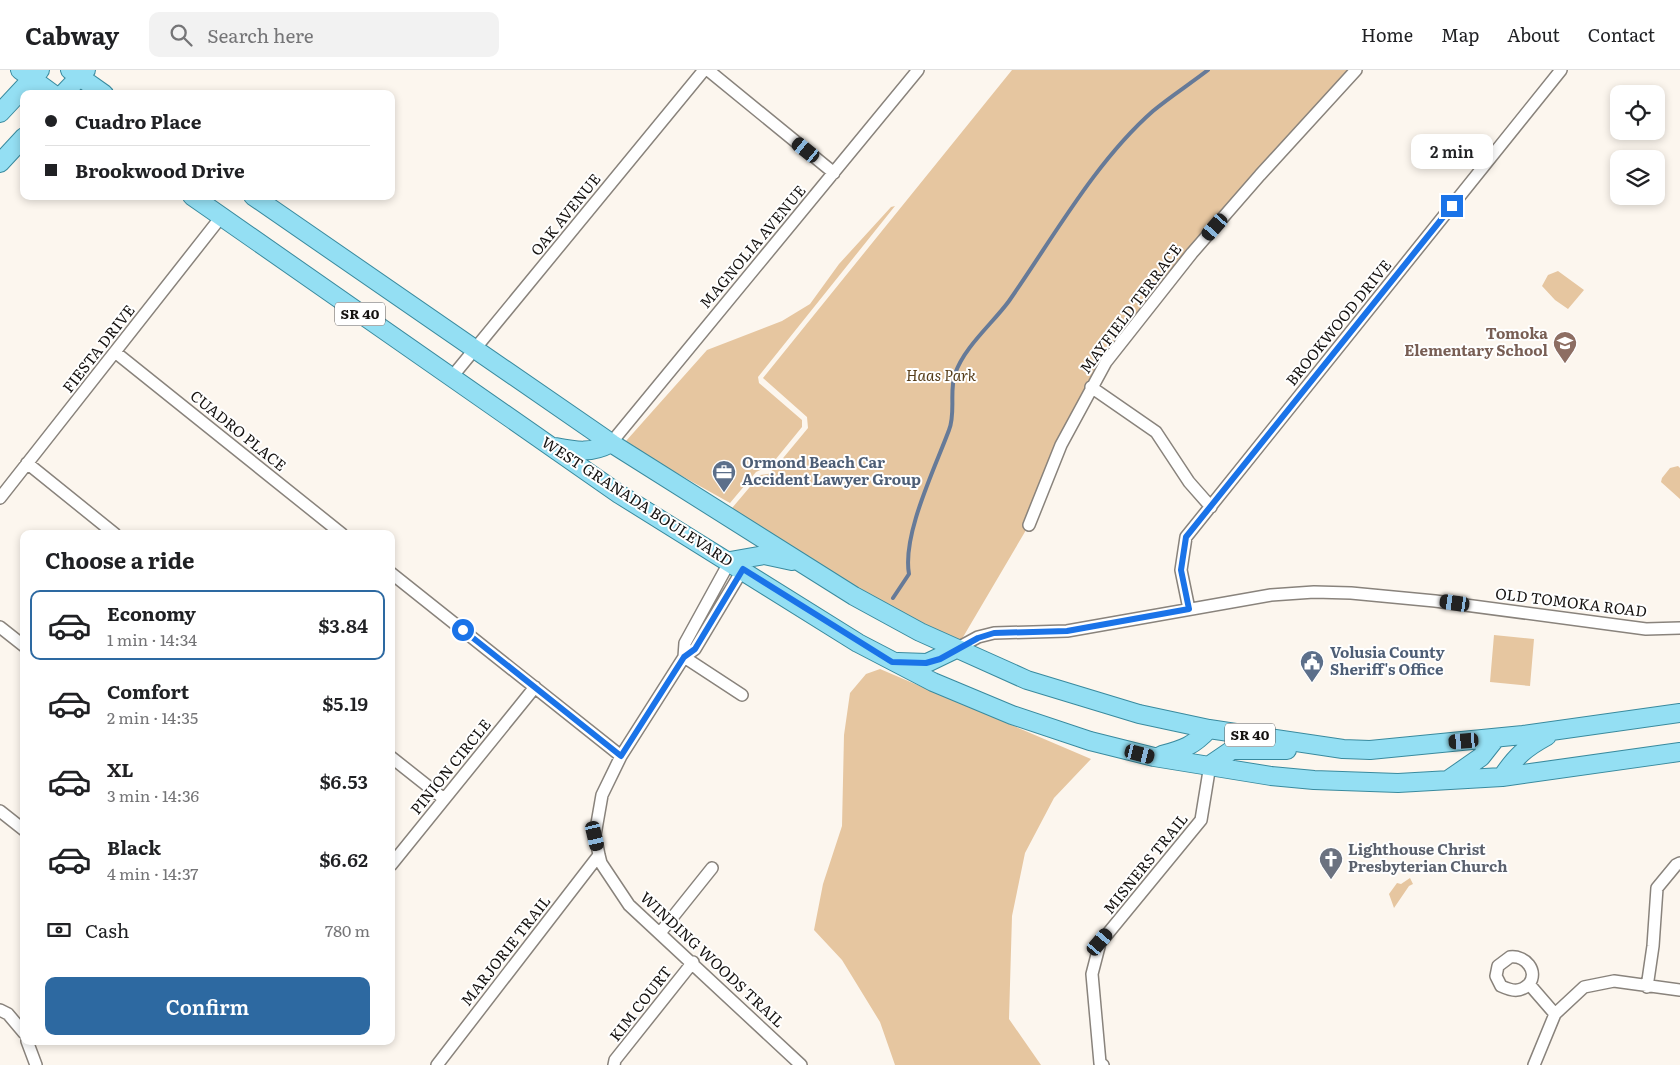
<!DOCTYPE html>
<html lang="en">
<head>
<meta charset="utf-8">
<style>
  :root { --surface:#fff; --page:#f2f2f2; --text:#202124; --muted:#757577; --line:#e0e0e0; --accent:#2d69a1 }
  body { margin:0; font-family:Literata,serif; background:var(--page); color:var(--text); height:100vh; display:flex; flex-direction:column; font-size:19px; white-space:nowrap }
  * { box-sizing:border-box; margin:0 }
  p { font-size:16px; color:var(--muted) }
  .icon { flex:none; width:28px; height:28px; fill:none; stroke:currentColor; stroke-width:2; stroke-linecap:round; stroke-linejoin:round }
  .map { position:relative; flex:1; overflow:hidden }
  .details { position:absolute; left:20px; top:460px; width:375px; height:515px; display:flex; flex-direction:column; background:var(--surface); border-radius:10px; box-shadow:0 2px 8px #0003 }
  .details>* { flex:none }
  .top-card { position:absolute; left:20px; top:20px; width:375px; height:110px; border-radius:10px; box-shadow:0 2px 8px #0003; display:grid; align-content:center; height:110px; padding:0 25px; background:var(--surface) }
  .tools { position:absolute; left:1610px; top:15px; display:grid; gap:10px }
  .tools a { display:grid; place-items:center; width:55px; height:55px; border-radius:10px; background:var(--surface); box-shadow:0 2px 8px #0003; font-size:25px }
  .end { position:absolute; width:22px; height:22px; margin:-11px; border:6px solid #1a73e8; background:#fff; box-shadow:0 0 0 2px #fff }
  .from { border-radius:50% }
  .bubble { position:absolute; height:35px; border-radius:10px; background:var(--surface); box-shadow:0 2px 8px #0003; font-size:16px; font-weight:600; line-height:35px; text-align:center }
  .car { position:absolute; width:15px; height:30px; margin:-15px -8px; border-radius:6px; box-shadow:0 0 4px 1px #0007; background:linear-gradient(#222 24%,#8ab4d8 0 40%,#222 0 76%,#8ab4d8 0 86%,#222 0) }
  .top-card b { display:flex; align-items:center; gap:18px; height:48px; font-size:19px }
  .top-card b+b { border-top:1px solid var(--line) }
  .top-card i { width:12px; height:12px; background:var(--text) }
  ul { padding:0; list-style:none }
  li { display:flex; align-items:center; gap:15px; height:70px; margin:0 10px 8px; padding:0 15px; border:2px solid transparent; border-radius:10px }
  li div { flex:1 }
  li b { display:block; font-size:19px }
  li em { font-style:normal; font-weight:600 }
  li.on { border-color:var(--accent) }
  li>.icon { width:45px; height:45px; stroke-width:1.5 }
  h2 { padding:0 25px; font-size:22px; line-height:60px }
  .pay { display:flex; align-items:center; gap:12px; height:55px; padding:0 25px; font-size:19px }
  .pay p { margin-inline-start:auto }
  .primary-button { display:flex; gap:10px; margin-top:auto; padding:10px 25px }
  .primary-button a { flex:1; height:58px; border-radius:10px; background:var(--accent); color:#fff; font-size:20px; font-weight:600; line-height:58px; text-align:center }
  header { display:flex; align-items:center; gap:30px; box-sizing:border-box; height:70px; padding:0 25px; background:var(--surface); border-bottom:1px solid var(--line) }
  header strong { font-size:24px }
  nav { display:flex; gap:28px; margin-inline-start:auto; font-size:18px }
  .search { width:350px; height:45px; background:var(--page); display:flex; align-items:center; gap:12px; box-sizing:border-box; padding:0 18px; border-radius:10px; color:var(--muted); font-size:19px }
  .map>svg:first-child { display:block }
  .green { fill:#e6c6a0 }
  .lines { fill:none; stroke-linecap:round; stroke-linejoin:round }
  .stream { stroke:#667a98; stroke-width:4 }
  .street-casing { stroke:#89837c; stroke-width:14 }
  .primary-casing { stroke:#398a9e; stroke-width:20 }
  .street { stroke:#fff; stroke-width:11 }
  .primary { stroke:#94dff3; stroke-width:18 }
  .route { stroke:#1a73e8; stroke-width:6 }
  .labels { text-anchor:middle; stroke-width:4; stroke-linejoin:round; paint-order:stroke }
  .shield { fill:#fff; stroke:#5b5958; stroke-width:1 }
  .shield-label { font-size:14px; font-weight:bold; fill:#151210 }
  .street-label { font-size:15px; fill:#151210; stroke:#fff }
  .education-label { font-size:15px; font-weight:bold; fill:#785e54; stroke:#fff; text-anchor:end }
  .park-label { font-size:15px; font-style:italic; fill:#553c18; stroke:#fff }
  .service-label { font-size:15px; font-weight:bold; fill:#4e5e75; stroke:#fff; text-anchor:start }
  .worship-label { font-size:15px; font-weight:bold; fill:#5b616d; stroke:#fff; text-anchor:start }
</style>
</head>
<body>
<header>
<strong>Cabway</strong>
<div class="search"><svg class="icon" aria-label="search" viewBox="0 0 24 24"><circle cx="10" cy="10" r="6"/><path d="M15 15l6 6"/></svg>Search here</div>
<nav><a>Home</a><a>Map</a><a>About</a><a>Contact</a></nav>
</header>
<div class="map">
<svg width="1680" height="995" viewBox="0 0 1680 995">
  <rect width="100%" height="100%" fill="#fcf6ee"/>
  <path class="green" d="M1012,0H1356L1106,292L1029,455L956,579L727,444L760,405L768,404L774,399L808,358L807,347L763,308Z
    M895,136L758,307L759,313L802,350V357L771,395L756,402L730,433L657,392L626,371L707,280L782,251L810,234L839,194L891,137Z
    M1558,201L1584,220L1568,239L1555,230L1542,216L1548,205Z
    M1678,396L1680,398V429L1661,412L1662,408L1670,398Z
    M1494,565L1534,569L1530,616L1490,612Z
    M880,599L1091,689L1054,728L1025,783L1012,846L1009,949L1041,995H895L880,952L842,890L814,860L823,814L842,756L844,665L850,623L866,604Z
    M1410,808L1413,814L1409,816L1394,838L1389,824L1397,813L1401,814Z"/>
  <g class="lines">
    <path class="stream" d="M893,528L909,504C902,465 935,398 949,360C956,343 949,321 955,304C964,277 993,253 1009,231C1053,168 1095,92 1153,41C1171,26 1190,14 1208,0"/>
    <g class="street-casing">
      <path id="street" d="M708,0L834,103
        M115,282L342,464
        M451,308L704,0
        M1091,317L1156,362L1189,412L1211,437
        M611,373L918,0
        M27,393L115,464
        M0,428L221,147
        M1029,455L1061,375L1106,292L1192,183L1260,105L1356,0
        M743,499L695,579L684,587L621,686L602,725L595,765L599,785L601,793L629,835L801,995
        M391,503L621,686
        M1189,539L1181,500L1186,467L1561,0
        M0,557L24,576
        M956,579L978,567L994,563L1067,561L1271,525L1314,522L1351,523L1435,531L1646,559L1680,558
        M684,587L685,573L730,491
        M684,587L742,625
        M391,687L444,729
        M0,741L24,760
        M391,795L535,617
        M660,863L712,798
        M1529,914C1539,901 1525,885 1510,887L1498,896L1496,906L1501,916C1512,921 1520,923 1529,914L1555,944
        M1647,917L1653,876L1657,818L1676,795L1680,793
        M0,940L8,944L24,963
        M27,971L36,995
        M437,995L599,785
        M614,995L615,990L693,892
        M1103,995L1100,993L1092,904L1100,873L1201,750L1210,695
        M1534,995L1555,944L1584,917L1614,911L1680,920"/>
    </g>
    <g class="primary-casing">
      <path id="primary" d="M20,0L53,24
        M70,0L104,24
        M63,24L86,0
        M0,43L40,0
        M0,93L24,67
        M192,126L619,424L858,573L933,612L1012,645L1090,671L1154,687L1271,706L1314,710L1398,713L1502,707L1680,682
        M253,126L611,373L854,526L920,562L1027,610L1139,644L1209,659L1343,679L1370,680L1523,665L1680,643
        M555,377C576,381 591,384 611,373
        M730,491L764,485L792,491
        M898,592L927,593L956,579
        M1162,685C1184,679 1193,676 1209,659
        M1210,695L1232,680H1287
        M1502,707C1516,686 1525,678 1547,666
        M1448,710L1481,687L1496,668"/>
    </g>
    <use href="#street" class="street"/>
    <use href="#primary" class="primary"/>
  </g>
  <g class="lines">
    <path class="route" d="M463,560L621,686L684,587L695,579L743,499L892,592L926,593L940,589L978,568L994,563L1067,561L1189,539L1181,500L1186,467L1452,136"/>
  </g>
  <defs>
    <g id="school-pin" transform="scale(1.25)"><path d="M0 17L-7.5 6A9.5 9.5 0 1 1 7.5 6Z" fill="#8d6e63" stroke="#fff"/><path d="M0-5L7-2L0 1L-7-2ZM-4 1L0 2.5L4 1V4Q0 6-4 4Z" fill="#fff"/></g>
    <g id="office-pin" transform="scale(1.25)"><path d="M0 17L-7.5 6A9.5 9.5 0 1 1 7.5 6Z" fill="#5c6f8a" stroke="#fff"/><path d="M-6-3h4V-5.5h4V-3h4V5H-6ZM-1-4.5V-3h2v-1.5ZM-6 0V1H6V0Z" fill="#fff"/></g>
    <g id="civic-pin" transform="scale(1.25)"><path d="M0 17L-7.5 6A9.5 9.5 0 1 1 7.5 6Z" fill="#5c6f8a" stroke="#fff"/><path d="M-.6-6.5H3V-4.5H.6V-3L4-1V1h2V6H-6V1h2V-1L-.6-3ZM-1.2 2.5V6h2.4V2.5Z" fill="#fff"/></g>
    <g id="church-pin" transform="scale(1.25)"><path d="M0 17L-7.5 6A9.5 9.5 0 1 1 7.5 6Z" fill="#6b7280" stroke="#fff"/><path d="M-1.2-6h2.4v3.5h3.3v2.4h-3.3V6h-2.4V-.1h-3.3v-2.4h3.3Z" fill="#fff"/></g>
  </defs>
  <g fill-rule="evenodd">
    <use href="#school-pin" x="1565" y="273"/>
    <use href="#office-pin" x="724" y="402"/>
    <use href="#civic-pin" x="1312" y="592"/>
    <use href="#church-pin" x="1331" y="789"/>
  </g>
  <g class="labels">
    <g class="shield">
      <rect x="335" y="232.5" width="50" height="23" rx="4"/>
      <rect x="1225" y="653.5" width="50" height="23" rx="4"/>
    </g>
    <g class="shield-label">
      <text x="360" y="249">SR 40</text>
      <text x="1250" y="670">SR 40</text>
    </g>
    <g class="street-label">
      <text transform="translate(566 145) rotate(-51)" y="5">OAK AVENUE</text>
      <text transform="translate(753 177) rotate(-50)" y="5">MAGNOLIA AVENUE</text>
      <text transform="translate(1131 239) rotate(-53)" y="5">MAYFIELD TERRACE</text>
      <text transform="translate(1339 253) rotate(-51)" y="5">BROOKWOOD DRIVE</text>
      <text transform="translate(99 279) rotate(-52)" y="5">FIESTA DRIVE</text>
      <text transform="translate(238 361) rotate(39)" y="5">CUADRO PLACE</text>
      <text transform="translate(637 432) rotate(33)" y="5">WEST GRANADA BOULEVARD</text>
      <text transform="translate(1571 533) rotate(7)" y="5">OLD TOMOKA ROAD</text>
      <text transform="translate(451 697) rotate(-51)" y="5">PINION CIRCLE</text>
      <text transform="translate(1146 794) rotate(-51)" y="5">MISNERS TRAIL</text>
      <text transform="translate(506 881) rotate(-52)" y="5">MARJORIE TRAIL</text>
      <text transform="translate(712 890) rotate(43)" y="5">WINDING WOODS TRAIL</text>
      <text transform="translate(641 934) rotate(-52)" y="5">KIM COURT</text>
    </g>
    <g class="education-label">
      <text x="1548" y="269">Tomoka<tspan x="1548" dy="17">Elementary School</tspan></text>
    </g>
    <g class="park-label">
      <text x="941" y="311">Haas Park</text>
    </g>
    <g class="service-label">
      <text x="742" y="398">Ormond Beach Car<tspan x="742" dy="17">Accident Lawyer Group</tspan></text>
      <text x="1330" y="588">Volusia County<tspan x="1330" dy="17">Sheriff's Office</tspan></text>
    </g>
    <g class="worship-label">
      <text x="1348" y="785">Lighthouse Christ<tspan x="1348" dy="17">Presbyterian Church</tspan></text>
    </g>
  </g>
</svg>
<div class="tools">
<a><svg class="icon" aria-label="locate" viewBox="0 0 24 24"><circle cx="12" cy="12" r="6"/><path d="M12 2v4M12 18v4M2 12h4M18 12h4"/></svg></a>
<a><svg class="icon" aria-label="layers" viewBox="0 0 24 24"><path d="M12 4l9 5-9 5-9-5zM3 14l9 5 9-5"/></svg></a>
</div>
<i class="end from" style="left:463px;top:560px"></i>
<i class="end" style="left:1452px;top:136px"></i>
<div class="bubble" style="left:1411px;top:64px;width:82px">2 min</div>
<i class="car" style="left:806px;top:80px;rotate:309deg"></i>
<i class="car" style="left:1215px;top:157px;rotate:221deg"></i>
<i class="car" style="left:1455px;top:533px;rotate:278deg"></i>
<i class="car" style="left:1464px;top:671px;rotate:265deg"></i>
<i class="car" style="left:1140px;top:684px;rotate:104deg"></i>
<i class="car" style="left:595px;top:766px;rotate:167deg"></i>
<i class="car" style="left:1100px;top:872px;rotate:40deg"></i>
<div class="top-card">
<b><i class="from"></i>Cuadro Place</b>
<b><i></i>Brookwood Drive</b>
</div>
<section class="details">
<h2>Choose a ride</h2>
<ul>
<li class="on"><svg class="icon" aria-label="car" viewBox="0 0 24 24"><path d="M5 17H2v-5l4-1 3-4h7l3 4 3 1v5h-3M9 17h6M6 11h13"/><circle cx="7" cy="17" r="2"/><circle cx="17" cy="17" r="2"/></svg><div><b>Economy</b><p>1 min · 14:34</p></div><em>$3.84</em></li>
<li><svg class="icon" aria-label="car" viewBox="0 0 24 24"><path d="M5 17H2v-5l4-1 3-4h7l3 4 3 1v5h-3M9 17h6M6 11h13"/><circle cx="7" cy="17" r="2"/><circle cx="17" cy="17" r="2"/></svg><div><b>Comfort</b><p>2 min · 14:35</p></div><em>$5.19</em></li>
<li><svg class="icon" aria-label="car" viewBox="0 0 24 24"><path d="M5 17H2v-5l4-1 3-4h7l3 4 3 1v5h-3M9 17h6M6 11h13"/><circle cx="7" cy="17" r="2"/><circle cx="17" cy="17" r="2"/></svg><div><b>XL</b><p>3 min · 14:36</p></div><em>$6.53</em></li>
<li><svg class="icon" aria-label="car" viewBox="0 0 24 24"><path d="M5 17H2v-5l4-1 3-4h7l3 4 3 1v5h-3M9 17h6M6 11h13"/><circle cx="7" cy="17" r="2"/><circle cx="17" cy="17" r="2"/></svg><div><b>Black</b><p>4 min · 14:37</p></div><em>$6.62</em></li>
</ul>
<div class="pay"><svg class="icon" aria-label="cash" viewBox="0 0 24 24"><path d="M3 7h18v10H3z"/><circle cx="12" cy="12" r="2"/></svg>Cash<p>780 m</p></div>
<div class="primary-button"><a>Confirm</a></div>
</section>
</div>
</body>
</html>
